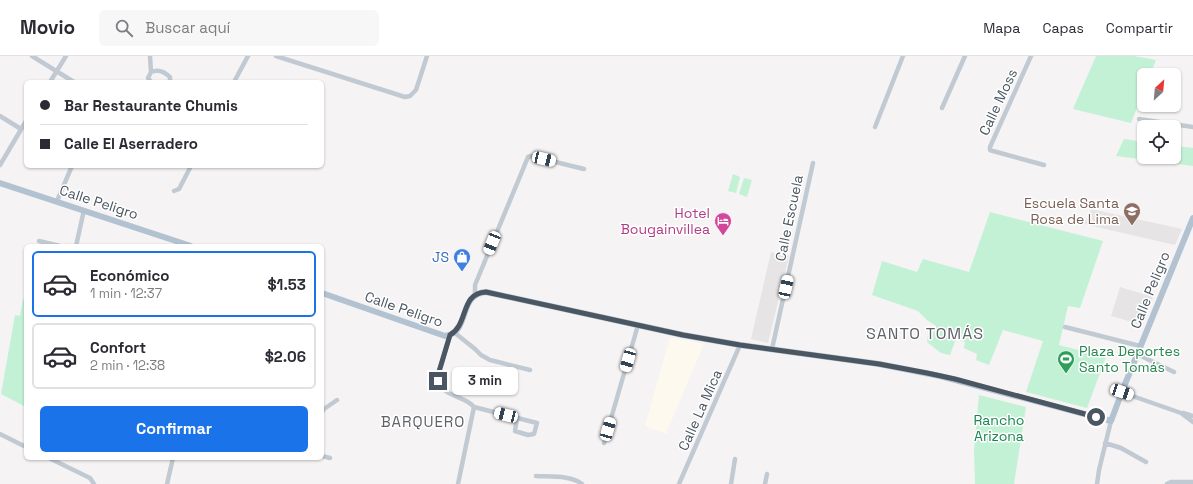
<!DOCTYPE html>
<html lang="es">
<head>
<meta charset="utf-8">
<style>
  :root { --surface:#fff; --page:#f7f7f7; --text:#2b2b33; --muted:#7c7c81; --line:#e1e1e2; --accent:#1a73e8 }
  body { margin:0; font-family:"Space Grotesk",sans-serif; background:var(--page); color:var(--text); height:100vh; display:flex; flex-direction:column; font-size:15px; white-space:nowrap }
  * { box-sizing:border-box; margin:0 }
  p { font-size:13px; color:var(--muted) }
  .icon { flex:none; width:22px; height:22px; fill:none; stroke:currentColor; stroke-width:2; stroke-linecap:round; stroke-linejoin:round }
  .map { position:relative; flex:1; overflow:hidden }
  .panel { position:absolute; left:24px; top:188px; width:300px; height:216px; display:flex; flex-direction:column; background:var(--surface); border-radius:6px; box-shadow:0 1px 3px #0004 }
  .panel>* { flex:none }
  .guide { position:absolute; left:24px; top:24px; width:300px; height:88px; border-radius:6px; box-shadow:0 1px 3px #0004; display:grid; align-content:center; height:88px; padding:0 16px; background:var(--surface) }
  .needle { width:26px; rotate:26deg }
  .buttons { position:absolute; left:1137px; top:12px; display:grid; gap:8px }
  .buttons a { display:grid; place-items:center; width:44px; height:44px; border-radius:6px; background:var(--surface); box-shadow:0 1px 3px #0004; font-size:20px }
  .end { position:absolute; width:18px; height:18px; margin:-9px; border:5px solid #4a5661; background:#fff; box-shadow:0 0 0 2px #fff }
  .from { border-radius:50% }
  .bubble { position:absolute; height:28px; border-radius:6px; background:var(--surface); box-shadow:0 1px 3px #0004; font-size:13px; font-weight:700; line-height:28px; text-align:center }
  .car { position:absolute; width:12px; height:24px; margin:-12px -6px; border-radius:5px; box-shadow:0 0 3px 1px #0007; background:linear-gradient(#fff 24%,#345 0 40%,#fff 0 76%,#345 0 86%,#fff 0) }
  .guide b { display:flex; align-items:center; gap:14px; height:38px; font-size:15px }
  .guide b+b { border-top:1px solid var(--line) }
  .guide i { width:10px; height:10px; background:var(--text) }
  ul { padding:7px 0 0; list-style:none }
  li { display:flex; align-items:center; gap:12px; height:66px; margin:0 8px 6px; padding:0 8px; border:2px solid var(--line); border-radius:6px }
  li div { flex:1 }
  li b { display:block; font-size:15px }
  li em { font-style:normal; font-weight:700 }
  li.active { border-color:var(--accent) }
  li>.icon { width:36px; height:36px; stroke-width:1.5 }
  .cta { display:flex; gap:8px; margin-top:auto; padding:8px 16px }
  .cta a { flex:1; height:46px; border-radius:6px; background:var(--accent); color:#fff; font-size:16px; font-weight:700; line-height:46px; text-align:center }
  header { display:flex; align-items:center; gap:24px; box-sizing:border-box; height:56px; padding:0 20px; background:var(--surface); border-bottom:1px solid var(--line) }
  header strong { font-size:19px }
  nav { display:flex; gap:22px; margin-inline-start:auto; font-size:14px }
  .search { width:280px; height:36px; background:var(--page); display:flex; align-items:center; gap:10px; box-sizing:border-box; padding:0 14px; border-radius:6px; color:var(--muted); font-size:15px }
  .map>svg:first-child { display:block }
  .commercial { fill:#fdf9ef }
  .education { fill:#e6e4e5 }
  .green { fill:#c3f1d5 }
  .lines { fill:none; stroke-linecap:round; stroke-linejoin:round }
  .minor { stroke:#c1cad2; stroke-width:4.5 }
  .major { stroke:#b3c2d1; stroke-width:6 }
  .route { stroke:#4a5661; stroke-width:5 }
  .labels { text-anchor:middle; stroke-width:3; stroke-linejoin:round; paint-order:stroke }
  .street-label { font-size:14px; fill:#4a5661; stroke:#fff }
  .education-label { font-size:14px; fill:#785e54; stroke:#fff; text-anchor:end }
  .hotel-label { font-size:14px; fill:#b23c85; stroke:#fff; text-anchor:end }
  .shop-label { font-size:14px; fill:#366cbe; stroke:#fff; text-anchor:end }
  .leisure-label { font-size:14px; fill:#27864d; stroke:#fff; text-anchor:start }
  .park-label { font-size:14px; fill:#17864f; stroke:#fff }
  .neighbourhood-label { font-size:15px; letter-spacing:1px; fill:#5f6368; stroke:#fff }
  .quarter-label { font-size:16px; letter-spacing:1px; fill:#5f6368; stroke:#fff }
</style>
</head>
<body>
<header>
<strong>Movio</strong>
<div class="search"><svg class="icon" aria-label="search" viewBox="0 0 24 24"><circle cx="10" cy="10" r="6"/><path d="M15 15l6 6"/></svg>Buscar aquí</div>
<nav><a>Mapa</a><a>Capas</a><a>Compartir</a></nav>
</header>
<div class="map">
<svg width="1193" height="428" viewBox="0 0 1193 428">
  <rect width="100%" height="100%" fill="#f5f3f3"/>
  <path class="commercial" d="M670,281L704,288L666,378L645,370Z"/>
  <path class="education" d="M1091,153L1182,173L1175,189L1084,168Z
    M771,196L789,200L768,287L751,283Z
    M1120,231L1153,241L1142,269L1111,260Z"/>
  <path class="green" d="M1096,0H1134L1156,4L1150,19H1144V34L1131,67L1073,53Z
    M1124,83L1144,86V101H1174V90L1193,92V110L1116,100Z
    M733,118L740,121L736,137L728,135Z
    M744,122L752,124L747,141L739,138Z
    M990,156L1103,185L1080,252L1068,250L1059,289L1106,301L1087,352L1026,336L1043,285L1003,274L989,309L976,304L977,298L964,292L965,286L956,283L950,299L941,297L927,286L928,279L930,276H934L936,270L927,264L918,255L872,239L882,205L917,216L923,203L969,216Z
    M23,243L26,244V351L1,338L15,259L20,260Z
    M979,339L1026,351L1014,428H975L974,395Z"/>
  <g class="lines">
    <path class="minor" d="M32,0L74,26
      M150,0L151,16L148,22L151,26
      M276,0L405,41L410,40L416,34L427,0
      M1031,0L990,91V94L993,95L1044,109
      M151,16C158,13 165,16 170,21V26
      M50,26L66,0
      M234,26L248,0
      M942,52L965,0
      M0,60L21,73
      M1139,63L1193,71
      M875,71L903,0
      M0,109L26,65
      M174,135L179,133L191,110
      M57,145L72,110
      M39,185L60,190
      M76,190L84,154
      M475,238V229L528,101L531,100L584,113
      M1065,271L1140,290
      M455,277L475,293L481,299L490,304L530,314
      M450,279L438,319C438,342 464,338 474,351L537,367L534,378L528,379L515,375L517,362
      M772,293L813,107
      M1137,298L1174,316
      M1121,336L1181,357L1193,366
      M322,356L324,353L337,344
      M1183,357L1193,360
      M0,378L26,391
      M604,387L638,269
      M1105,387L1121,392L1146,406
      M322,400L330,402
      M49,402L90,422L94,428
      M536,420C550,421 571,419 582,428
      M167,428L173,402
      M458,428L474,351
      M679,428L740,289
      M731,428L735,403
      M765,428L767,418
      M1097,428L1099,414L1111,365
      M1167,428L1171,426H1193"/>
    <path class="major" d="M0,127L191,190
      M322,237L445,280C471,277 457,238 486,236L683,279L740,289L879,308L940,320L1111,365L1123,333L1193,162"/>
  </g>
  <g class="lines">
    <path class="route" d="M438,325V319L450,279C469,268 460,237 486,236L683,279L740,289L879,308L927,317L955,323L1096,361"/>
  </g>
  <defs>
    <g id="school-pin" transform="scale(0.9)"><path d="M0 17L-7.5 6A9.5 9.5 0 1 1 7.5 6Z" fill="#8d6e63" stroke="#fff"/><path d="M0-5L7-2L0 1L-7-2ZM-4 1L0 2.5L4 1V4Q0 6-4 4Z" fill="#fff"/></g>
    <g id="hotel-pin" transform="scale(0.9)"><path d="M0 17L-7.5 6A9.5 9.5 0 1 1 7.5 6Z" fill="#d1479c" stroke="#fff"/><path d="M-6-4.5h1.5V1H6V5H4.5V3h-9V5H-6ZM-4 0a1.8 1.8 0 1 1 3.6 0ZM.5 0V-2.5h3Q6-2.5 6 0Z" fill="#fff"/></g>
    <g id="shop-pin" transform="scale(0.9)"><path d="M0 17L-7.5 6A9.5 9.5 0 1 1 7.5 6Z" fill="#3f7fe0" stroke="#fff"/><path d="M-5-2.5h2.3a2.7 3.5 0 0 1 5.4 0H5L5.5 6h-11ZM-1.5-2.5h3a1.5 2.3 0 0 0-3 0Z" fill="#fff"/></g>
    <g id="stadium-pin" transform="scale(0.9)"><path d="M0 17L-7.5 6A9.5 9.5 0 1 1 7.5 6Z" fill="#2e9e5b" stroke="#fff"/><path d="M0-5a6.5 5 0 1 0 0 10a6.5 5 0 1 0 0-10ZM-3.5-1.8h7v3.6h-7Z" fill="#fff"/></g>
  </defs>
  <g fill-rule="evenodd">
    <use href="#school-pin" x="1132" y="155"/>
    <use href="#hotel-pin" x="723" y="165"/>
    <use href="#shop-pin" x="462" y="201"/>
    <use href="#stadium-pin" x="1066" y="303"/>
  </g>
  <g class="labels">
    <g class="street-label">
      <text transform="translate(998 46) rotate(-65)" y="5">Calle Moss</text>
      <text transform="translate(99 146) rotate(18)" y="5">Calle Peligro</text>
      <text transform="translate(789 162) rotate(-78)" y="5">Calle Escuela</text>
      <text transform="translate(1150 234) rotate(-68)" y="5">Calle Peligro</text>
      <text transform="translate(404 253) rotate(19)" y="5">Calle Peligro</text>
      <text transform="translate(700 354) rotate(-66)" y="5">Calle La Mica</text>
    </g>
    <g class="education-label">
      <text x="1119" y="152">Escuela Santa<tspan x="1119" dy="16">Rosa de Lima</tspan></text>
    </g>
    <g class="hotel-label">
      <text x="710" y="162">Hotel<tspan x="710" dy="16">Bougainvillea</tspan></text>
    </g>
    <g class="shop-label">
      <text x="449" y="206">JS</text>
    </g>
    <g class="leisure-label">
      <text x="1079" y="300">Plaza Deportes<tspan x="1079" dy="16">Santo Tomás</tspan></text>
    </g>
    <g class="park-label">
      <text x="999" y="369">Rancho<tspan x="999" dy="16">Arizona</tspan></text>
    </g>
    <g class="neighbourhood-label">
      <text x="423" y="371">BARQUERO</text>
    </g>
    <g class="quarter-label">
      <text x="925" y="283">SANTO TOMÁS</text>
    </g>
  </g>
</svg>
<div class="buttons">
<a><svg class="needle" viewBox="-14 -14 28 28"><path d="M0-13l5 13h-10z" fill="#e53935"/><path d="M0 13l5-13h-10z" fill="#7c7c81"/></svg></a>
<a><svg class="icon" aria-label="locate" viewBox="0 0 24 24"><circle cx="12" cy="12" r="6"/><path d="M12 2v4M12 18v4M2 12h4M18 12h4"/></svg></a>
</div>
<i class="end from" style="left:1096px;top:361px"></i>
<i class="end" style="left:438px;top:325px"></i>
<div class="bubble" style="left:452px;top:311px;width:66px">3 min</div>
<i class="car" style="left:544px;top:103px;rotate:103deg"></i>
<i class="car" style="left:492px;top:187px;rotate:202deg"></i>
<i class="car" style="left:786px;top:231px;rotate:12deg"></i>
<i class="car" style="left:628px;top:304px;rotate:196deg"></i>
<i class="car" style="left:1122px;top:336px;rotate:109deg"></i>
<i class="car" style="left:506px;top:359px;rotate:284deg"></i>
<i class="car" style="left:608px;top:373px;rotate:16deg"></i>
<div class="guide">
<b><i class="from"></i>Bar Restaurante Chumis</b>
<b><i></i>Calle El Aserradero</b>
</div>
<section class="panel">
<ul>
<li class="active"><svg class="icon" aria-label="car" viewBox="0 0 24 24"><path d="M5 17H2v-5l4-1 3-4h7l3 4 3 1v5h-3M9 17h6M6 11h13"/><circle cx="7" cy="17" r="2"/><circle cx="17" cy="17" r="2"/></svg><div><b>Económico</b><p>1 min · 12:37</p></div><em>$1.53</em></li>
<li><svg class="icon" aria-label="car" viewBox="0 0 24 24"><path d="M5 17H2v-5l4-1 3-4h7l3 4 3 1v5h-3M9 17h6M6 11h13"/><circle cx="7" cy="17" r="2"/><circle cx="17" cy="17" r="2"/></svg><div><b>Confort</b><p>2 min · 12:38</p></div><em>$2.06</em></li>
</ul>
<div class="cta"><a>Confirmar</a></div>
</section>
</div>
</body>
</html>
